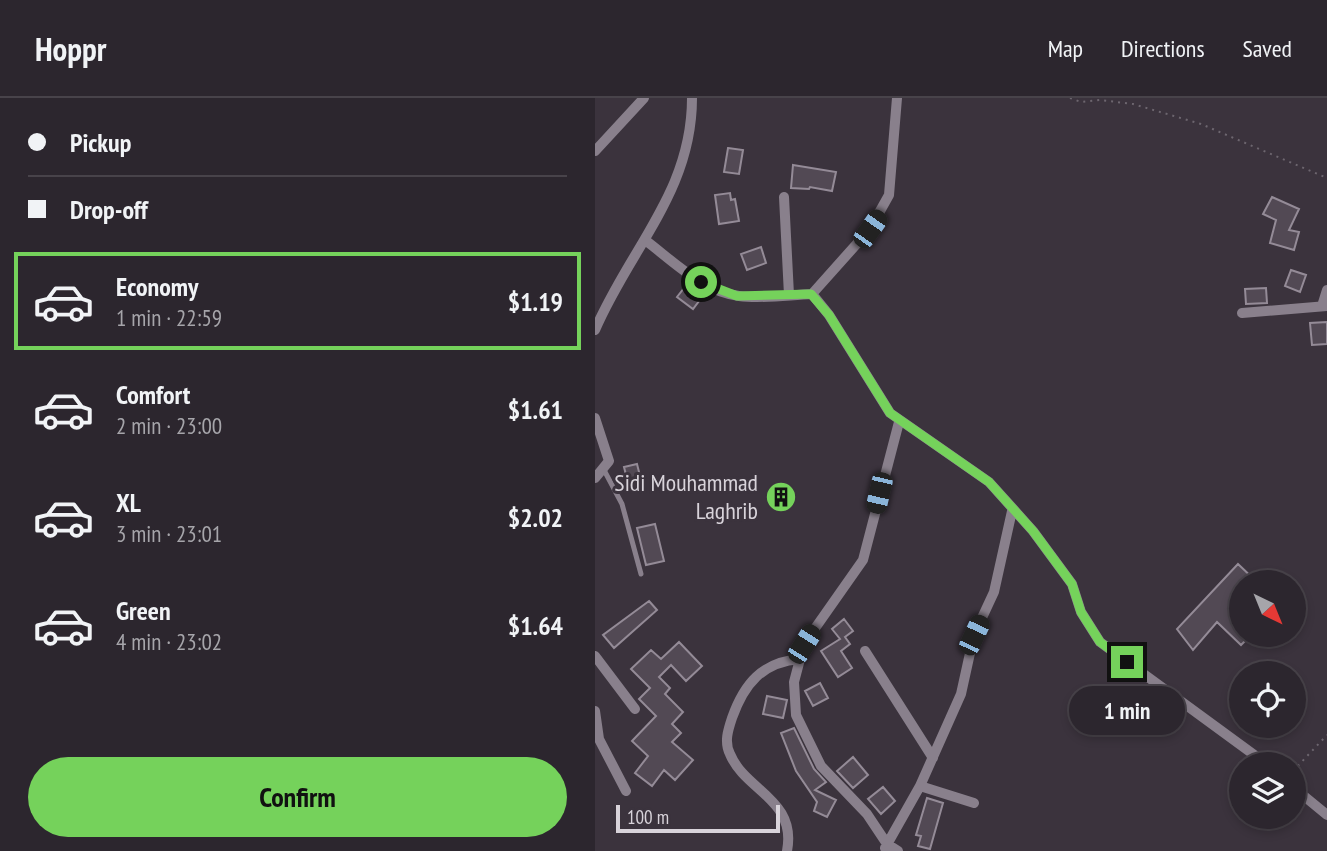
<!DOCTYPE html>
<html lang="en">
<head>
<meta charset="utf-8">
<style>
  :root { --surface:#2c262e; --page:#342e36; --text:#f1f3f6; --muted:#a6a5aa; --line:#48434a; --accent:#75d25b }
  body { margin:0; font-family:"PT Sans Narrow",sans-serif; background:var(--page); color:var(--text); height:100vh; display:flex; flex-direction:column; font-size:26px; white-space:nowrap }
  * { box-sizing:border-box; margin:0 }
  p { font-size:23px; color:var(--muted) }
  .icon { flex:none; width:38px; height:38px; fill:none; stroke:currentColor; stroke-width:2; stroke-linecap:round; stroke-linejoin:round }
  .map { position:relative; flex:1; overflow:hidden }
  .drawer { display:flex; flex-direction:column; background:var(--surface); width:595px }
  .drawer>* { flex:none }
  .hud { display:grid; align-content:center; height:154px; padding:0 28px; background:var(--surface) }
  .needle { width:46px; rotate:137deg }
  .fabs { position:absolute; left:634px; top:472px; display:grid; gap:14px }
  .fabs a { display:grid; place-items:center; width:77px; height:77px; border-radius:50%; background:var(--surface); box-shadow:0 4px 10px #0003,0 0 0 2px var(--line); font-size:35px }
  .scale { position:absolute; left:21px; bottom:18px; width:164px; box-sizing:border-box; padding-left:7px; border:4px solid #d8d3da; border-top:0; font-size:19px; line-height:24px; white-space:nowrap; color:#d8d3da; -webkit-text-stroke:5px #3b333d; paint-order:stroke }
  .end { position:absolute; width:32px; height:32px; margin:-16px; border:9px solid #75d25b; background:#111; box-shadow:0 0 0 4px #111 }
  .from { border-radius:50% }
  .bubble { position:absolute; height:49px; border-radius:24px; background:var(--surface); box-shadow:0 4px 10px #0003,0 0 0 2px var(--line); font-size:23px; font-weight:800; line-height:49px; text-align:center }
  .car { position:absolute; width:21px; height:42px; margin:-21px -10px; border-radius:9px; box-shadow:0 0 5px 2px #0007; background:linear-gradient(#222 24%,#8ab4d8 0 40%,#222 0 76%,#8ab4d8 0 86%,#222 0) }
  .hud b { display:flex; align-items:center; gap:24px; height:66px; font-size:26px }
  .hud b+b { border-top:2px solid var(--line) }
  .hud i { width:18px; height:18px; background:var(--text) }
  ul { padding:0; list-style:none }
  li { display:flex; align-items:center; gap:21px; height:98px; margin:0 14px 10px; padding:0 14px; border:4px solid transparent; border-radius:0px }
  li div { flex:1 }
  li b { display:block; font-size:26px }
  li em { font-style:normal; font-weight:800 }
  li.current { border-color:var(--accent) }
  li>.icon { width:63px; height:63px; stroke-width:1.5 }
  .cta { display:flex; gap:14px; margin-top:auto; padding:14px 28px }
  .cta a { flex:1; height:80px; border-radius:42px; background:var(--accent); color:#111; font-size:28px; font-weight:800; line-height:80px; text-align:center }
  header { display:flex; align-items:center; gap:42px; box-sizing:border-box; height:98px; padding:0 35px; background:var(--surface); border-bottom:2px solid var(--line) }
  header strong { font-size:33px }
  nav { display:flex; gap:38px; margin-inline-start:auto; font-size:24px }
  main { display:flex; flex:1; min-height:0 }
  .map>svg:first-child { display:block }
  .building { fill:#524954; stroke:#948b97; stroke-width:2 }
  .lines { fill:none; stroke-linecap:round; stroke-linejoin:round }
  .path { stroke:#6d666f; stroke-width:2; stroke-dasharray:2 5; stroke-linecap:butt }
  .lane { stroke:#89808c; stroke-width:5 }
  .street { stroke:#89808c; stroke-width:10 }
  .route { stroke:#75d25b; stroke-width:9 }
  .labels { text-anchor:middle; stroke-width:6; stroke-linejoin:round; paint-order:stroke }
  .poi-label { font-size:24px; fill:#d8d3da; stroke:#3b333d; text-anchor:end }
</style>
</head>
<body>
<header>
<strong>Hoppr</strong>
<nav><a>Map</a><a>Directions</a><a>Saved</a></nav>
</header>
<main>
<section class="drawer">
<div class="hud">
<b><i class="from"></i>Pickup</b>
<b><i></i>Drop-off</b>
</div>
<ul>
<li class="current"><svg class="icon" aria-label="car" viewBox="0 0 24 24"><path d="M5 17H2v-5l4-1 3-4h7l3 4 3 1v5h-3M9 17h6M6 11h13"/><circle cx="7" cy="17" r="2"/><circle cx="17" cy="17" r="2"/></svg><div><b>Economy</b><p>1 min · 22:59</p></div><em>$1.19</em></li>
<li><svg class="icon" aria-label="car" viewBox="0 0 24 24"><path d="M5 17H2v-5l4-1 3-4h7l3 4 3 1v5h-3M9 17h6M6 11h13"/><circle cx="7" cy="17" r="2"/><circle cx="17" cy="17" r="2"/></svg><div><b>Comfort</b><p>2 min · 23:00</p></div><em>$1.61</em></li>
<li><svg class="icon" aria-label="car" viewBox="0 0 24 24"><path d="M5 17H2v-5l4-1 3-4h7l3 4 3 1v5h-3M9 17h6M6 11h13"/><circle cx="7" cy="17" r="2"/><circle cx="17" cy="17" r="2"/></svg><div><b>XL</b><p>3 min · 23:01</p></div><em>$2.02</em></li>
<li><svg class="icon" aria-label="car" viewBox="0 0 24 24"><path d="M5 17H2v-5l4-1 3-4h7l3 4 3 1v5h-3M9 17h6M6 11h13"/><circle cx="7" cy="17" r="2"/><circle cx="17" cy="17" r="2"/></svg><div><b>Green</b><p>4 min · 23:02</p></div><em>$1.64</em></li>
</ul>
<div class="cta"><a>Confirm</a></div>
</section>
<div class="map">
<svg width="732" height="753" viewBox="0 0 732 753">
  <rect width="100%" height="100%" fill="#3b333d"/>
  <path class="building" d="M133,50L148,52L144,76L129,74Z
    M198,67L241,74L237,93L215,89L214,91L196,90Z
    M135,95L136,102L140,101L144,123L124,126L120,97Z
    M677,99L704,111L694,132L704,134L699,152L675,145L681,122L668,116Z
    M166,149L171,165L152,172L146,156Z
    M696,172L711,177L705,194L690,188Z
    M93,185L110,195L98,211L82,199Z
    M671,190L672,205L651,206L650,191Z
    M732,224V246L717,247L715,225Z
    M42,366L47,386L34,389L29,369Z
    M60,426L69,463L51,467L42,430Z
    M643,466L663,485H646V537H656L646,547L622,524L598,552L582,531Z
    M54,503L62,512L19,550L8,537Z
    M249,521L258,533L250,539L255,546L246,553L257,570L243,579L226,553L245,541L237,531Z
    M84,544L107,568L91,583L76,567L64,579L75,590L70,596L88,614L77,626L86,635L77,644L98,662L80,682L69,672L57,688L40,675L53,658L37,643L61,618L44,601L55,590L36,571L56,552L66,561Z
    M225,585L233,600L218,608L210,593Z
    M172,598L192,602L188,620L168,616Z
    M199,630L219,671L231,684L220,692L241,702L232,719L219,713L222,704L201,673L186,635Z
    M258,659L273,677L258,690L242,673Z
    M288,689L300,703L286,716L273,701Z
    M332,700L348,705L335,751L323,748L326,738L321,737Z"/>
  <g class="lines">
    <path class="path" d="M475,0L486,4L505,2L538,6L606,26L732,80
      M698,673L732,637"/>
    <path class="lane" d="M9,372L27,406L46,476"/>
    <path class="street" d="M302,0L294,97L275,131L217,196L234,217L295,315L394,384L438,433L477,486L486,514L505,544L673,667
      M0,53L49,0
      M189,99L194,197
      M50,142C78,163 108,194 144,198C168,201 193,197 217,196
      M727,208L732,192
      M647,215L732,208
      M0,232C35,150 97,94 97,0
      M0,320L14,363L0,380
      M270,553L338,660
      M0,558L40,611
      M0,613L4,641L31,693
      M325,688L379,705
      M698,689L732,717
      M290,750L325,688L366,596L379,537L399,494L417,413
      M192,753C202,701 150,693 135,656C129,644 133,632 137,620C149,586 167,564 205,561
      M303,753L292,746L272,716L226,668L201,617L199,584L209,546L268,462L304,324"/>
  </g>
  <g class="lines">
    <path class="route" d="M106,184L142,198L216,196L234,217L295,315L394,384L438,433L477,486L486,514L505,544L532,564"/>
  </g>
  <defs>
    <g id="building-disc" transform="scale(1.575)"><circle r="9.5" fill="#75d25b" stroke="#3b333d"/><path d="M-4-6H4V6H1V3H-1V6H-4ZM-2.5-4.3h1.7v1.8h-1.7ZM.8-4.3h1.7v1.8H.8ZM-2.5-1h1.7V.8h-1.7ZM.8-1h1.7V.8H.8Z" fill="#111"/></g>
  </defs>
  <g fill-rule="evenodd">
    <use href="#building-disc" x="186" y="399"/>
  </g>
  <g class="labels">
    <g class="poi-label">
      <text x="163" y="393">Sidi Mouhammad<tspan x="163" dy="28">Laghrib</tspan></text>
    </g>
  </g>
</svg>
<div class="fabs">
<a><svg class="needle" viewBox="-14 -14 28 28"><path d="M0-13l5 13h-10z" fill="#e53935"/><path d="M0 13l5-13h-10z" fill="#a6a5aa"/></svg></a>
<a><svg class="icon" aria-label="locate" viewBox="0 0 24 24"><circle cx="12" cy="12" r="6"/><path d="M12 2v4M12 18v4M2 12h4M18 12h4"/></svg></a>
<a><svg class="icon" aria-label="layers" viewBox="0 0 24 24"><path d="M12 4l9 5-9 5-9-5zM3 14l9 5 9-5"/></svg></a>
</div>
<div class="scale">100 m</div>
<i class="end from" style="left:106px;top:184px"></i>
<i class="end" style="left:532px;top:564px"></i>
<div class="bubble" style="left:474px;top:588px;width:116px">1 min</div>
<i class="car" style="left:275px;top:131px;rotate:35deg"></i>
<i class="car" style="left:284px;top:395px;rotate:193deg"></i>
<i class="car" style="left:379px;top:537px;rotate:25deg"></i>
<i class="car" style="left:209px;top:546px;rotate:32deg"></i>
</div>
</main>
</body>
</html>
